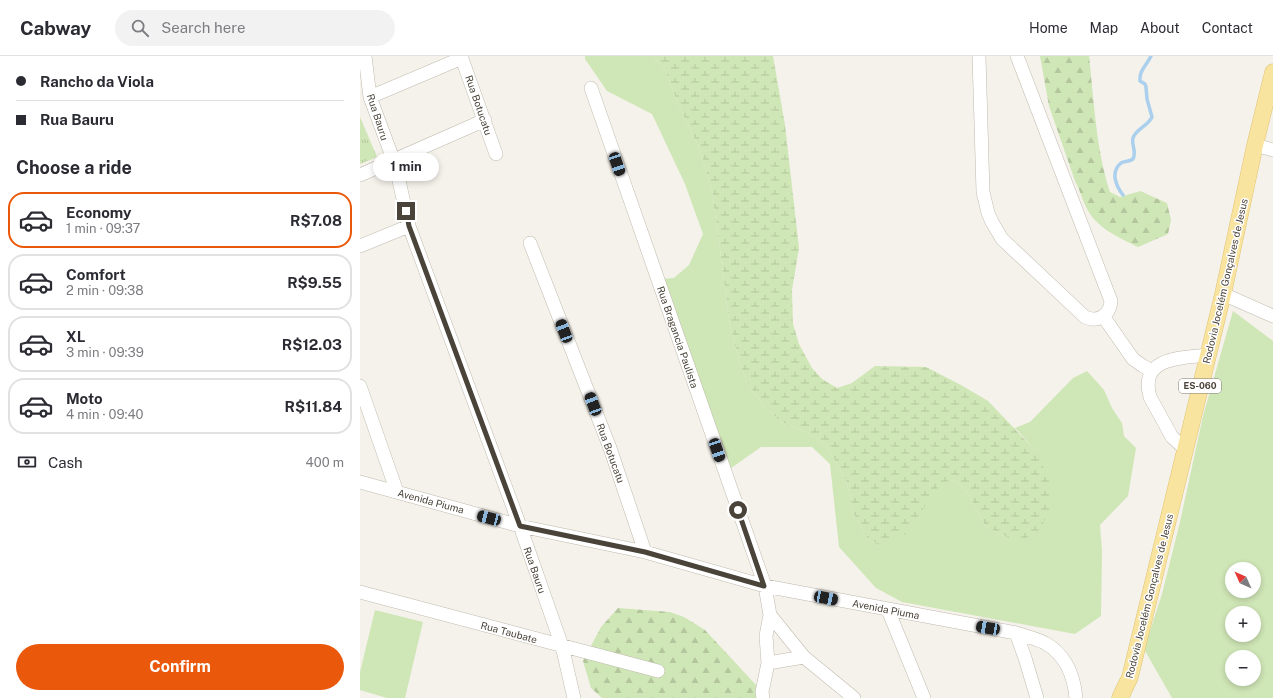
<!DOCTYPE html>
<html lang="en">
<head>
<meta charset="utf-8">
<style>
  :root { --surface:#fff; --page:#f2f2f3; --text:#2b2b33; --muted:#7c7c81; --line:#e1e1e2; --accent:#ea580c }
  body { margin:0; font-family:"Public Sans",sans-serif; background:var(--page); color:var(--text); height:100vh; display:flex; flex-direction:column; font-size:15px; white-space:nowrap }
  * { box-sizing:border-box; margin:0 }
  p { font-size:13px; color:var(--muted) }
  .icon { flex:none; width:22px; height:22px; fill:none; stroke:currentColor; stroke-width:2; stroke-linecap:round; stroke-linejoin:round }
  .map { position:relative; flex:1; overflow:hidden }
  .drawer { display:flex; flex-direction:column; background:var(--surface); width:360px }
  .drawer>* { flex:none }
  .guide { display:grid; align-content:center; height:88px; padding:0 16px; background:var(--surface) }
  .needle { width:26px; rotate:315deg }
  .controls { position:absolute; left:865px; top:506px; display:grid; gap:8px }
  .controls a { display:grid; place-items:center; width:36px; height:36px; border-radius:50%; background:var(--surface); box-shadow:0 2px 6px #0003; font-size:20px }
  .end { position:absolute; width:18px; height:18px; margin:-9px; border:5px solid #494339; background:#fff; box-shadow:0 0 0 2px #fff }
  .from { border-radius:50% }
  .bubble { position:absolute; height:28px; border-radius:14px; background:var(--surface); box-shadow:0 2px 6px #0003; font-size:13px; font-weight:700; line-height:28px; text-align:center }
  .car { position:absolute; width:12px; height:24px; margin:-12px -6px; border-radius:5px; box-shadow:0 0 3px 1px #0007; background:linear-gradient(#222 24%,#8ab4d8 0 40%,#222 0 76%,#8ab4d8 0 86%,#222 0) }
  .guide b { display:flex; align-items:center; gap:14px; height:38px; font-size:15px }
  .guide b+b { border-top:1px solid var(--line) }
  .guide i { width:10px; height:10px; background:var(--text) }
  ul { padding:0; list-style:none }
  li { display:flex; align-items:center; gap:12px; height:56px; margin:0 8px 6px; padding:0 8px; border:2px solid var(--line); border-radius:16px }
  li div { flex:1 }
  li b { display:block; font-size:15px }
  li em { font-style:normal; font-weight:700 }
  li.current { border-color:var(--accent) }
  li>.icon { width:36px; height:36px; stroke-width:1.5 }
  h2 { padding:0 16px; font-size:18px; line-height:48px }
  .pay { display:flex; align-items:center; gap:10px; height:44px; padding:0 16px; font-size:15px }
  .pay p { margin-inline-start:auto }
  .button { display:flex; gap:8px; margin-top:auto; padding:8px 16px }
  .button a { flex:1; height:46px; border-radius:24px; background:var(--accent); color:#fff; font-size:16px; font-weight:700; line-height:46px; text-align:center }
  header { display:flex; align-items:center; gap:24px; box-sizing:border-box; height:56px; padding:0 20px; background:var(--surface); border-bottom:1px solid var(--line) }
  header strong { font-size:19px }
  nav { display:flex; gap:22px; margin-inline-start:auto; font-size:14px }
  .search { width:280px; height:36px; background:var(--page); display:flex; align-items:center; gap:10px; box-sizing:border-box; padding:0 14px; border-radius:22px; color:var(--muted); font-size:15px }
  main { display:flex; flex:1; min-height:0 }
  .map>svg:first-child { display:block }
  .green { fill:#cfe6b6; fill-rule:evenodd }
  .forest { fill:url(#forest-firs) }
  .wetland { fill:url(#wetland-marsh) }
  .park { fill:url(#park-tufts) }
  .lines { fill:none; stroke-linecap:round; stroke-linejoin:round }
  .stream { stroke:#abd0ed; stroke-width:3.5 }
  .minor-casing { stroke:#c0baae; stroke-width:14 }
  .major-casing { stroke:#dfc26f; stroke-width:17 }
  .minor { stroke:#fff; stroke-width:13 }
  .major { stroke:#f9e49f; stroke-width:16 }
  .route { stroke:#494339; stroke-width:5 }
  .labels { text-anchor:middle; stroke-width:3; stroke-linejoin:round; paint-order:stroke }
  .shield { fill:#fff; stroke:#807b74; stroke-width:1 }
  .shield-label { font-size:9px; font-weight:bold; fill:#494339 }
  .street-label { font-size:10px; fill:#494339; stroke:#fff }
</style>
</head>
<body>
<header>
<strong>Cabway</strong>
<div class="search"><svg class="icon" aria-label="search" viewBox="0 0 24 24"><circle cx="10" cy="10" r="6"/><path d="M15 15l6 6"/></svg>Search here</div>
<nav><a>Home</a><a>Map</a><a>About</a><a>Contact</a></nav>
</header>
<main>
<section class="drawer">
<div class="guide">
<b><i class="from"></i>Rancho da Viola</b>
<b><i></i>Rua Bauru</b>
</div>
<h2>Choose a ride</h2>
<ul>
<li class="current"><svg class="icon" aria-label="car" viewBox="0 0 24 24"><path d="M5 17H2v-5l4-1 3-4h7l3 4 3 1v5h-3M9 17h6M6 11h13"/><circle cx="7" cy="17" r="2"/><circle cx="17" cy="17" r="2"/></svg><div><b>Economy</b><p>1 min · 09:37</p></div><em>R$7.08</em></li>
<li><svg class="icon" aria-label="car" viewBox="0 0 24 24"><path d="M5 17H2v-5l4-1 3-4h7l3 4 3 1v5h-3M9 17h6M6 11h13"/><circle cx="7" cy="17" r="2"/><circle cx="17" cy="17" r="2"/></svg><div><b>Comfort</b><p>2 min · 09:38</p></div><em>R$9.55</em></li>
<li><svg class="icon" aria-label="car" viewBox="0 0 24 24"><path d="M5 17H2v-5l4-1 3-4h7l3 4 3 1v5h-3M9 17h6M6 11h13"/><circle cx="7" cy="17" r="2"/><circle cx="17" cy="17" r="2"/></svg><div><b>XL</b><p>3 min · 09:39</p></div><em>R$12.03</em></li>
<li><svg class="icon" aria-label="car" viewBox="0 0 24 24"><path d="M5 17H2v-5l4-1 3-4h7l3 4 3 1v5h-3M9 17h6M6 11h13"/><circle cx="7" cy="17" r="2"/><circle cx="17" cy="17" r="2"/></svg><div><b>Moto</b><p>4 min · 09:40</p></div><em>R$11.84</em></li>
</ul>
<div class="pay"><svg class="icon" aria-label="cash" viewBox="0 0 24 24"><path d="M3 7h18v10H3z"/><circle cx="12" cy="12" r="2"/></svg>Cash<p>400 m</p></div>
<div class="button"><a>Confirm</a></div>
</section>
<div class="map">
<svg width="913" height="642" viewBox="0 0 913 642">
  <defs>
    <pattern id="forest-firs" width="22" height="20" patternUnits="userSpaceOnUse"><rect width="22" height="20" fill="#cfe6b6"/><path d="M5 1l3.5 6h-7zM16 11l3.5 6h-7z" fill="#b3c69d"/></pattern>
    <pattern id="wetland-marsh" width="20" height="14" patternUnits="userSpaceOnUse"><rect width="20" height="14" fill="#cfe6b6"/><path d="M1 5h8M5 5V1M11 12h8M15 12V8" fill="none" stroke="#b3c69d"/></pattern>
    <pattern id="park-tufts" width="24" height="20" patternUnits="userSpaceOnUse"><rect width="24" height="20" fill="#cfe6b6"/><path d="M3 7l-1-3M5 7V3M7 7l1-3M15 17l-1-3M17 17v-4M19 17l1-3" fill="none" stroke="#b3c69d"/></pattern>
  </defs>
  <rect width="100%" height="100%" fill="#f5f2eb"/>
  <path class="green" d="M225,0H293L305,14L317,45L340,94L352,134L370,270L381,311L390,331L406,352L421,366L442,374L466,388L486,424L494,458L508,483L520,490L581,426L594,424L608,437L625,470L649,482L676,395L655,372L670,366L713,322L727,315L744,334L752,352L762,367L764,380L776,392L768,440L740,469L742,495L741,560L715,578L542,546L516,532L479,491L470,408L452,391H401L364,417L290,221L300,223L314,222L329,209L343,178L325,128L292,58L247,35L225,3Z
    M873,255L913,285V642H812L784,593L802,538L820,466L843,360ZM872,513H894V535H872ZM872,557H894V579H872ZM872,601H894V623H872Z
    M15,554L63,566L45,642H27L0,634V616Z"/>
  <path class="forest" d="M680,0H729C734,45 736,93 750,136L760,141L780,135L807,147L811,164L808,178L778,191C758,181 736,172 726,151C722,143 720,134 715,125L689,50Z
    M258,552L310,556L324,561L345,574L396,629L401,642H242L231,632L223,605L241,571Z"/>
  <path class="wetland" d="M293,0H413L425,69L439,192L432,234L433,268L439,288L452,312L462,323L477,332L492,327L515,310L566,311L601,329L628,345L676,395L690,425L691,455L678,475L666,482H649L625,470L608,437L594,424L581,427L546,478L520,490L508,483L494,458L486,424L466,388L442,374L421,366L406,352L390,331L381,311L370,270L352,134L340,94L317,45L305,14Z"/>
  <path class="park" d="M0,61L17,101L0,108Z"/>
  <g class="lines">
    <path class="stream" d="M763,139C756,130 750,116 761,107C764,105 769,106 773,103C777,95 771,89 773,82C776,73 788,70 792,61L787,43L786,31L785,28L780,25C779,14 787,9 791,0"/>
    <g class="minor-casing">
      <path id="minor" d="M5,0L10,41L36,111L49,170L160,470L202,590L214,642
        M101,0L136,98
        M619,0L623,136L628,157L632,166L642,183L725,261C738,267 750,259 751,245L657,0
        M231,32L405,530L410,559L406,580L408,607L402,636L403,642
        M10,41L102,2
        M895,89L913,94
        M0,119L125,64
        M170,187L250,392L285,496
        M0,190L49,170
        M863,238L913,260
        M743,260L773,303L783,310L792,315
        M0,330L37,436
        M825,393L812,381L790,341C779,301 821,302 848,299
        M0,426L160,470L285,496L405,530L656,577C666,580 677,583 685,587C706,599 714,620 716,642
        M0,536L298,615
        M528,554L564,642
        M410,559L444,601L494,642
        M656,577L665,602L677,642
        M408,607L444,601"/>
    </g>
    <g class="major-casing">
      <path id="major" d="M760,642L770,621L863,238L895,89L913,16"/>
    </g>
    <use href="#minor" class="minor"/>
    <use href="#major" class="major"/>
  </g>
  <g class="lines">
    <path class="route" d="M46,155L49,170L160,470L285,496L404,530L378,454"/>
  </g>
  <g class="labels">
    <rect class="shield" x="819" y="323" width="42" height="14" rx="3"/>
    <g class="shield-label">
      <text x="840" y="333">ES-060</text>
    </g>
    <g class="street-label">
      <text transform="translate(119 49) rotate(71)" y="4">Rua Botucatu</text>
      <text transform="translate(18 61) rotate(72)" y="4">Rua Bauru</text>
      <text transform="translate(865 225) rotate(-77)" y="4">Rodovia Jocelém Gonçalves de Jesus</text>
      <text transform="translate(318 281) rotate(71)" y="4">Rua Bragancia Paulista</text>
      <text transform="translate(251 397) rotate(70)" y="4">Rua Botucatu</text>
      <text transform="translate(71 445) rotate(15)" y="4">Avenida Piuma</text>
      <text transform="translate(175 514) rotate(71)" y="4">Rua Bauru</text>
      <text transform="translate(789 540) rotate(-76)" y="4">Rodovia Jocelém Gonçalves de Jesus</text>
      <text transform="translate(526 553) rotate(11)" y="4">Avenida Piuma</text>
      <text transform="translate(149 576) rotate(15)" y="4">Rua Taubate</text>
    </g>
  </g>
</svg>
<div class="controls">
<a><svg class="needle" viewBox="-14 -14 28 28"><path d="M0-13l5 13h-10z" fill="#e53935"/><path d="M0 13l5-13h-10z" fill="#7c7c81"/></svg></a>
<a>+</a>
<a>−</a>
</div>
<i class="end from" style="left:378px;top:454px"></i>
<i class="end" style="left:46px;top:155px"></i>
<div class="bubble" style="left:13px;top:97px;width:66px">1 min</div>
<i class="car" style="left:257px;top:108px;rotate:161deg"></i>
<i class="car" style="left:204px;top:275px;rotate:339deg"></i>
<i class="car" style="left:233px;top:348px;rotate:339deg"></i>
<i class="car" style="left:357px;top:394px;rotate:161deg"></i>
<i class="car" style="left:129px;top:462px;rotate:285deg"></i>
<i class="car" style="left:466px;top:542px;rotate:101deg"></i>
<i class="car" style="left:628px;top:572px;rotate:280deg"></i>
</div>
</main>
</body>
</html>
